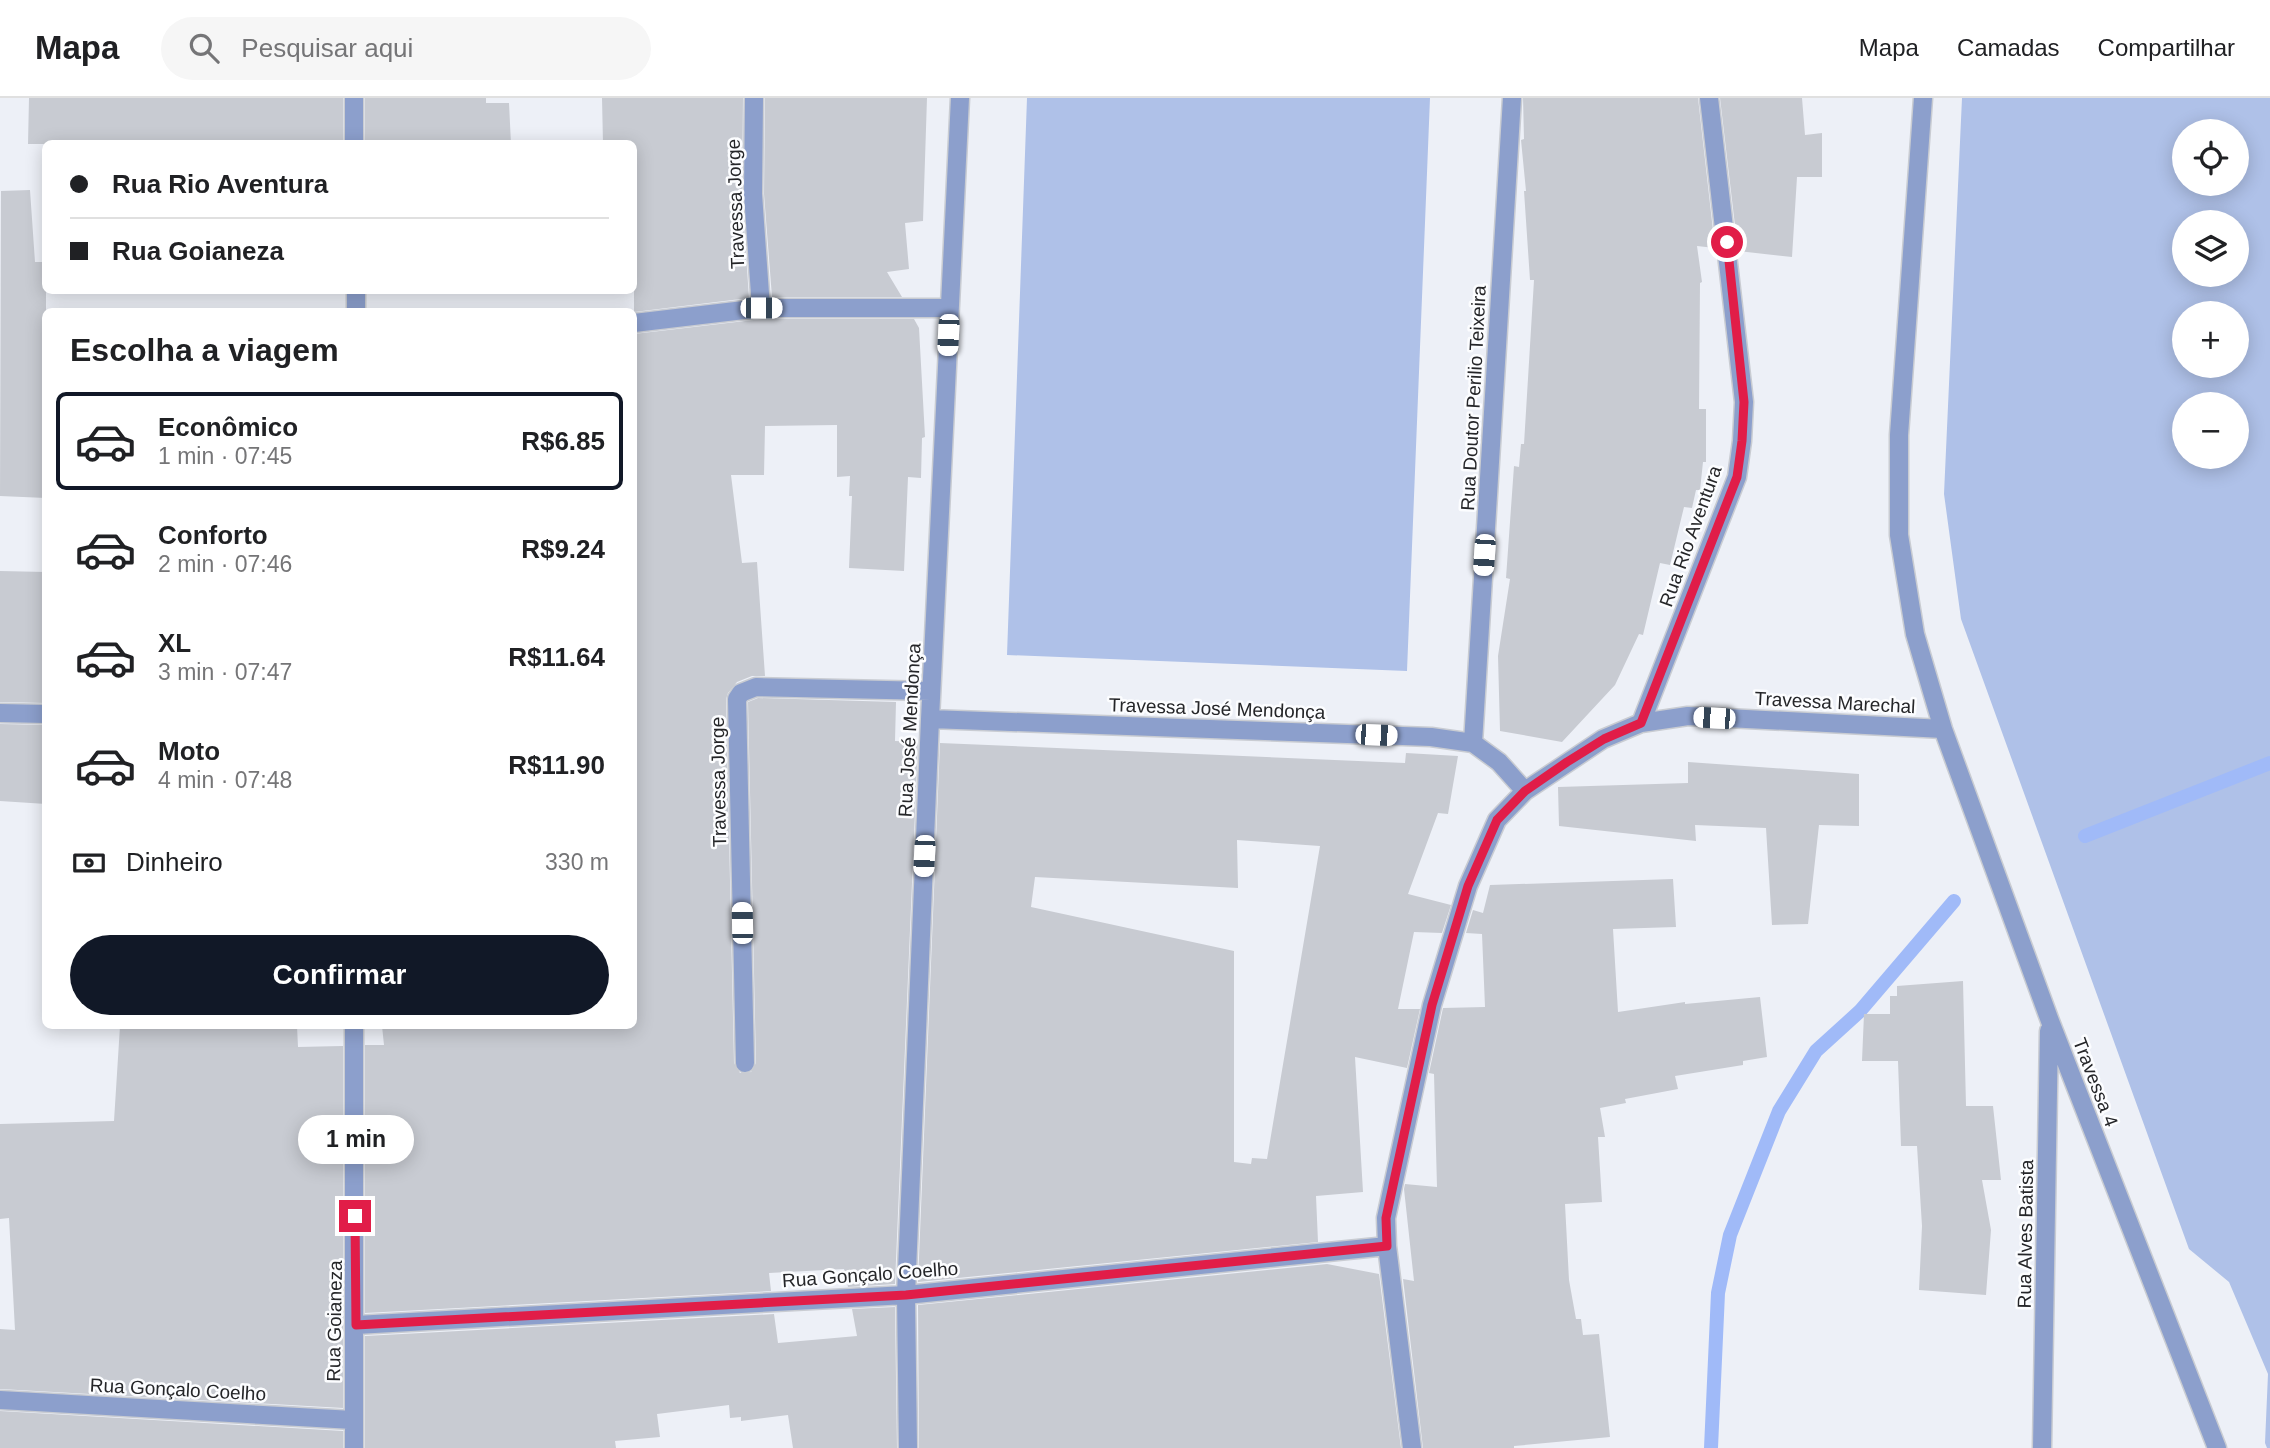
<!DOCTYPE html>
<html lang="pt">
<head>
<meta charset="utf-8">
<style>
  :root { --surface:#fff; --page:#f6f6f6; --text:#202124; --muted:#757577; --line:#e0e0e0; --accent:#111827 }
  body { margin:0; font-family:Arial,sans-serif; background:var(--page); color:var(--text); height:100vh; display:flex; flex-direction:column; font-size:26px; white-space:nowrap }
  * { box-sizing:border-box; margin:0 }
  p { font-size:23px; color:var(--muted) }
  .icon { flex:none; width:38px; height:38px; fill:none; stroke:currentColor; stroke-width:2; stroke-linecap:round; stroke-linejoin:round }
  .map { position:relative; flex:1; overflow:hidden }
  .drawer { position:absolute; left:42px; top:210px; width:595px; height:721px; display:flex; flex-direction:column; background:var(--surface); border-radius:10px; box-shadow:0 4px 18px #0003 }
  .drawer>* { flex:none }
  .hud { position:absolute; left:42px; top:42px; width:595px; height:154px; border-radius:10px; box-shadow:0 4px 18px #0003; display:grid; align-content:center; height:154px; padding:0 28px; background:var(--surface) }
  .tools { position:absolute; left:2172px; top:21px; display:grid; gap:14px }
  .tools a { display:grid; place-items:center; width:77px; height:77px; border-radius:50%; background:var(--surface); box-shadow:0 4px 18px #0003; font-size:35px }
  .end { position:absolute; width:32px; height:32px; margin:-16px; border:9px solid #e11d48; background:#fff; box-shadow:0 0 0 4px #fff }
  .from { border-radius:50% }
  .bubble { position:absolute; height:49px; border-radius:24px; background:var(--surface); box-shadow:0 4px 18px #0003; font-size:23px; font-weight:700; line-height:49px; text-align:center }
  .car { position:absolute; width:21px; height:42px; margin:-21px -10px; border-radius:9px; box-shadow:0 0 5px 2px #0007; background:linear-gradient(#fff 24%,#345 0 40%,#fff 0 76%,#345 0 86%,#fff 0) }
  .hud b { display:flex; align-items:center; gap:24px; height:66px; font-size:26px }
  .hud b+b { border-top:2px solid var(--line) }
  .hud i { width:18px; height:18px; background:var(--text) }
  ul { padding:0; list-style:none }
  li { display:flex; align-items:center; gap:21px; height:98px; margin:0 14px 10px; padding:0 14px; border:4px solid transparent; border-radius:10px }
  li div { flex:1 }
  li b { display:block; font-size:26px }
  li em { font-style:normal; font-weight:700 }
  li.selected { border-color:var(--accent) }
  li>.icon { width:63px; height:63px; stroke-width:1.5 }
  h2 { padding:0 28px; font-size:32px; line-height:84px }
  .pay { display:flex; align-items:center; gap:18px; height:77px; padding:0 28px; font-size:26px }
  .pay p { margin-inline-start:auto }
  .primary-button { display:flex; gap:14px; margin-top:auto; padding:14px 28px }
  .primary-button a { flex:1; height:80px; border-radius:42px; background:var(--accent); color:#fff; font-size:28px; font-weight:700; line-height:80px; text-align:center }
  header { display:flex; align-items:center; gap:42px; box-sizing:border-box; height:98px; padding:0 35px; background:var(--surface); border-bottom:2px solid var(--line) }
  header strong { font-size:33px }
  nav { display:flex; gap:38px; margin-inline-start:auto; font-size:24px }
  .search { width:490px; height:63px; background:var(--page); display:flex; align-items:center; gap:18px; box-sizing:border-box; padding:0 24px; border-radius:38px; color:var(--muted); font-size:26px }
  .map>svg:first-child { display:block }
  .green { fill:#afc1e8; fill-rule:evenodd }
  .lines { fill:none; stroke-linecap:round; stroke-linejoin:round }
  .stream { stroke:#a0baf8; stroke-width:14 }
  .building { fill:#c8cbd2; fill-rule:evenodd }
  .minor-casing { stroke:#c9ccd2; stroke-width:21 }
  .minor { stroke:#8c9fcc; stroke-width:18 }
  .route { stroke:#e11d48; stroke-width:9 }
  .labels { text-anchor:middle; stroke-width:5; stroke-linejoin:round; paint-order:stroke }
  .street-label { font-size:19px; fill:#252629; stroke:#fcfdff }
</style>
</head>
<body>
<header>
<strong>Mapa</strong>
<div class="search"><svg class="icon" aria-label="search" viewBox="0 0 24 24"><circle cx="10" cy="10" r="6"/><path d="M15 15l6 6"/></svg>Pesquisar aqui</div>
<nav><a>Mapa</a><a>Camadas</a><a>Compartilhar</a></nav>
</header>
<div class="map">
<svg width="2270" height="1350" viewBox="0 0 2270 1350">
  <rect width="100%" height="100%" fill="#edf0f7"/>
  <path class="green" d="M1027,0H1430L1407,573L1007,557Z
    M1962,0H2270V1350H2267L2265,1345L2268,1276L2229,1184L2189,1151L1961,521L1944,396ZM2184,33H2236V86H2184ZM2184,124H2236V177H2184ZM2184,215H2236V268H2184ZM2184,306H2236V359H2184Z"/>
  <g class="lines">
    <path class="stream" d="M2085,738L2270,665
      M1711,1350L1718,1195L1730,1137L1779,1013L1816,953L1860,913L1954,803"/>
  </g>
  <path class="building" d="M29,0H343V46H28Z
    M365,0H486V5H509L511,46H365Z
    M602,0H743L742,97L749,200L634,214V46H603Z
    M765,0H927L923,123L905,125L909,171L887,174L902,199H772L764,96Z
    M1523,0H1698L1715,150L1697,148L1702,184L1700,185L1699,311H1706V364H1703L1700,392H1696L1692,410L1684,409L1670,467L1660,465L1643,537L1639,536L1615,587L1562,644L1500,633L1498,558L1510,481L1506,480L1514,368L1519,369L1521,346H1524L1534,182H1530L1524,93H1526L1521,42L1524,41Z
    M1720,0H1802L1805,37L1822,35V79H1797L1792,159L1738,153Z
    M30,92L35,164H46V400L0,398L1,93Z
    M762,221H914L919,230L925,339L922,340L921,380L908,379L904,473L849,470L852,398H849L850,378L837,379V327L765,328L764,377H731L742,465L757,464L765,578H752L737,584L728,595L726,601L734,965L740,975L751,974L756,965L748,604L758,600L896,604L895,643L918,644L895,1186L848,1189L844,1171L769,1175L771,1193L365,1215V947H384L382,928H634V236Z
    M0,473L46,474V605L0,604Z
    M0,626L46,627V706L0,703Z
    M940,645L1405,665L1406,655L1458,658L1448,716L1438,715L1408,796L1451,807L1442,835L1414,834L1398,911H1420L1407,970L1355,959L1363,1094L1316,1098L1318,1144L918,1184ZM1237,742L1320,748L1267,1061L1252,1060L1251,1066L1234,1064V853L1031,809L1035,779L1238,790Z
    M1688,664L1859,676V728L1819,727L1808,826L1772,827L1766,730L1695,727L1696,743L1559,728L1558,689L1688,685Z
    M1673,781L1676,829L1613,831L1618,914L1685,904V906L1760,899L1767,959L1743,963V967L1675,978L1678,991L1625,1001L1626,1005L1600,1010L1605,1039H1598L1602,1104L1565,1106L1569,1182L1576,1221H1581L1583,1237L1599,1236L1610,1339L1514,1348V1350H1423L1403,1181L1414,1183L1404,1091L1405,1086L1437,1089L1434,976L1429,975L1443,910L1485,909L1482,836L1466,835L1473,812L1483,815L1490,787Z
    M1963,883L1966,1008H1993L2001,1082H1982L1991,1132L1986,1197L1919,1192L1922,1128L1917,1048H1901L1898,963H1862L1864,916H1890V898H1897V888Z
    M120,928H297L298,949L343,948V1310L0,1291V1231L15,1232L9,1120L0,1121V1026L114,1023Z
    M1327,1166L1379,1176L1401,1350H919L918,1207Z
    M895,1209L897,1350H793L788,1317L741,1323V1319L730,1320L729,1307L657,1316L660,1339L615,1343L616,1350H365V1238L774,1216L778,1245L857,1238L852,1211Z
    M0,1313L343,1333V1350H0Z"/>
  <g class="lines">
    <g class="minor-casing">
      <path id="minor" d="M354,0V46
        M754,0L753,96L761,210
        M1923,0L1899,337V437L1915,536L1943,631L2050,923L2217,1350
        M356,192V214
        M634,225L761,210H949
        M0,615L46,616
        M930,621L1431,639L1473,645L1499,664L1525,693
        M1641,625L1737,379L1742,343L1744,304L1709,0
        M1473,645L1512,0
        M745,965L737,601L741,595L756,589L931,593
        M356,1227L906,1197L1387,1148
        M0,1302L353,1322
        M354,1350V928
        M908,1350L906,1197L930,621L960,0
        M1412,1350L1387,1148L1386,1120L1432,907L1468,788L1497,722L1525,693L1603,641L1641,625L1688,618L1943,631
        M2042,1350L2049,933"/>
    </g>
    <use href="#minor" class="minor"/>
  </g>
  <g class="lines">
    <path class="route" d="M355,1118L356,1227L906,1197L1387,1148L1386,1120L1432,907L1468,788L1497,722L1525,693L1567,664L1604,641L1641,625L1737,379L1742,343L1744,304L1727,144"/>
  </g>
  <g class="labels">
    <g class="street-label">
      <text transform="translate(735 106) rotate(-92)" y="7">Travessa Jorge</text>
      <text transform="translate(1473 300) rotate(-87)" y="7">Rua Doutor Perilio Teixeira</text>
      <text transform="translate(1690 438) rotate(-70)" y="7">Rua Rio Aventura</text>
      <text transform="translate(1835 604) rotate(3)" y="7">Travessa Marechal</text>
      <text transform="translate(1217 610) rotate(2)" y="7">Travessa José Mendonça</text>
      <text transform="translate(909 632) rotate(-87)" y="7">Rua José Mendonça</text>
      <text transform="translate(718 684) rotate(-91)" y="7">Travessa Jorge</text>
      <text transform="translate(2096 984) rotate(69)" y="7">Travessa 4</text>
      <text transform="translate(2025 1136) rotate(-89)" y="7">Rua Alves Batista</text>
      <text transform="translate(870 1176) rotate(-4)" y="7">Rua Gonçalo Coelho</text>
      <text transform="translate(334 1223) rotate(-89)" y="7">Rua Goianeza</text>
      <text transform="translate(178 1291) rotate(3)" y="7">Rua Gonçalo Coelho</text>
    </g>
  </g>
</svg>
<div class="tools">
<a><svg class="icon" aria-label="locate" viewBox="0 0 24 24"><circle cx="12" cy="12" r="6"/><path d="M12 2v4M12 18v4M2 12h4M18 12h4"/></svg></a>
<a><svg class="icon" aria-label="layers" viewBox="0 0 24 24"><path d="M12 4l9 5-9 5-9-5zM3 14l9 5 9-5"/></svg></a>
<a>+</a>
<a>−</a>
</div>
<i class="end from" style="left:1727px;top:144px"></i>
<i class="end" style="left:355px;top:1118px"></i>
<div class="bubble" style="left:298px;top:1017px;width:116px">1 min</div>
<i class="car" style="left:761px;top:210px;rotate:90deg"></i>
<i class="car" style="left:948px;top:237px;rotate:183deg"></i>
<i class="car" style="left:1484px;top:457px;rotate:184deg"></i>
<i class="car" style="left:1714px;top:620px;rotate:273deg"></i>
<i class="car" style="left:1376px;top:637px;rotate:92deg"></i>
<i class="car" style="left:924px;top:758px;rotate:183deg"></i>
<i class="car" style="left:742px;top:825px;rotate:359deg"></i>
<div class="hud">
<b><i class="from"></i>Rua Rio Aventura</b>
<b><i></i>Rua Goianeza</b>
</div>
<section class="drawer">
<h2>Escolha a viagem</h2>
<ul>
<li class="selected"><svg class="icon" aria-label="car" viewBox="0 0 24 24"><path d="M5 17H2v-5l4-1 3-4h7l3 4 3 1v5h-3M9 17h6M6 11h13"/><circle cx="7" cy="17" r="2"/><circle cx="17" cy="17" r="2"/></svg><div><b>Econômico</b><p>1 min · 07:45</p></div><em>R$6.85</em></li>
<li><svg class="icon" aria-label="car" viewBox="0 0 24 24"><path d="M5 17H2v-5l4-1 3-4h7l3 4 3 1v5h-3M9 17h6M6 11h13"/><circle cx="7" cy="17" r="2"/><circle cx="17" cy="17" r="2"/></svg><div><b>Conforto</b><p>2 min · 07:46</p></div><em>R$9.24</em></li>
<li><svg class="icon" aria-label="car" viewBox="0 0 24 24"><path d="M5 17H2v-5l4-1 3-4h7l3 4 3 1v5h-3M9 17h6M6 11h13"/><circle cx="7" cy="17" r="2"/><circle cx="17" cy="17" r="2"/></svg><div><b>XL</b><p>3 min · 07:47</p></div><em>R$11.64</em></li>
<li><svg class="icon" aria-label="car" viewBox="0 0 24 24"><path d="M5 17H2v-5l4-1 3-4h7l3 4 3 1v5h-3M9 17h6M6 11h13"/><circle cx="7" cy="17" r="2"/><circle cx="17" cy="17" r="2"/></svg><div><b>Moto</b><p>4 min · 07:48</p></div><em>R$11.90</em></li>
</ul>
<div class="pay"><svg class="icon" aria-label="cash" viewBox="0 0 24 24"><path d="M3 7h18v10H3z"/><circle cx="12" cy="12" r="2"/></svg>Dinheiro<p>330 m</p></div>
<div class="primary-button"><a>Confirmar</a></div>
</section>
</div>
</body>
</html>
